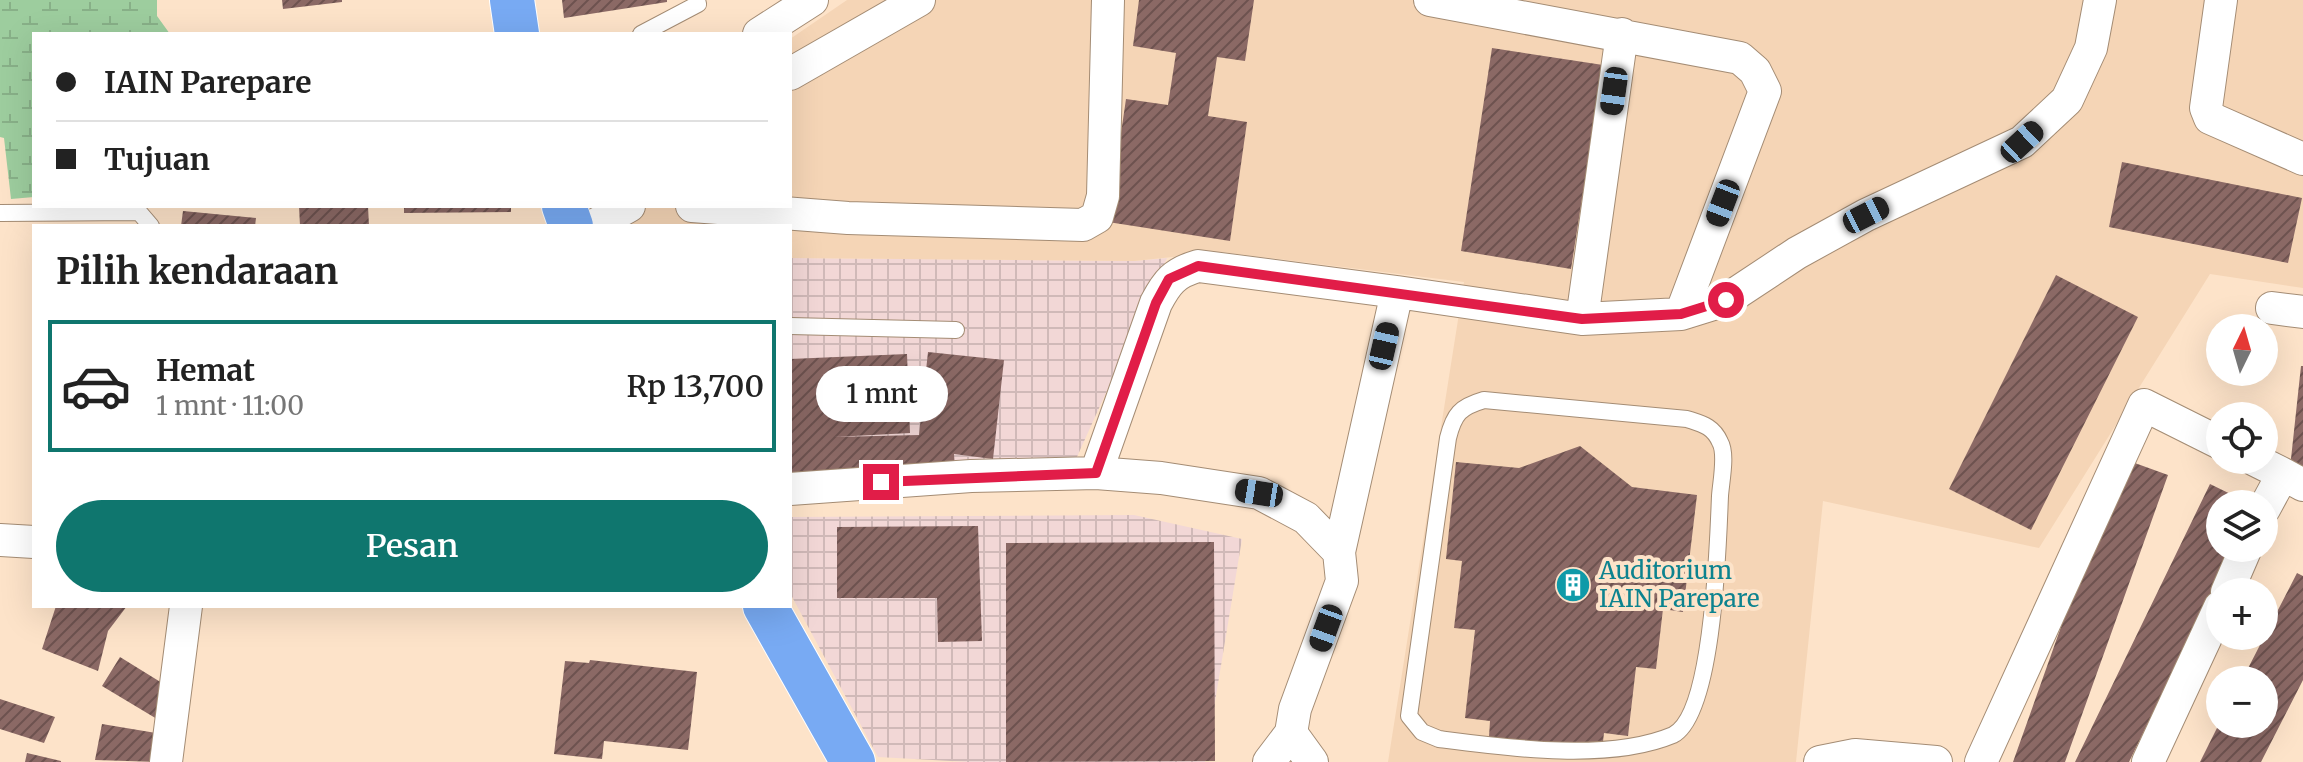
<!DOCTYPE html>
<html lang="id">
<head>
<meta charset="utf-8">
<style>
  :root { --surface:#fff; --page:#f6f6f6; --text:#222; --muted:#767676; --line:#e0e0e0; --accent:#0f766e }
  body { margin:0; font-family:Merriweather,serif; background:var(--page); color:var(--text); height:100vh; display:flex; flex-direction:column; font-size:30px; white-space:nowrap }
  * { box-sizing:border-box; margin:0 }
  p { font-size:26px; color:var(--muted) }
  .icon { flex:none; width:44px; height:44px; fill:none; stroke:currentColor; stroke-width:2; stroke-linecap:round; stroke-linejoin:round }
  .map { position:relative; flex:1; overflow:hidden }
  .panel { position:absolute; left:32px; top:224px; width:760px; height:384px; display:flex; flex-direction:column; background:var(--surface); border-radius:0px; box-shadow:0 8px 32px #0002 }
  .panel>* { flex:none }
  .hud { position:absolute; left:32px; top:32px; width:760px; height:176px; border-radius:0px; box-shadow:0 8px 32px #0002; display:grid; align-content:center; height:176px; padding:0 24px; background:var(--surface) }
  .needle { width:52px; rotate:5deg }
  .tools { position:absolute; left:2206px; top:314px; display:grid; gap:16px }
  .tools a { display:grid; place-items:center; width:72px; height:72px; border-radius:50%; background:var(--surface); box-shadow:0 8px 32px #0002; font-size:40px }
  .end { position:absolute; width:36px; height:36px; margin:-18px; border:10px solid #e11d48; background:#fff; box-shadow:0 0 0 4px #fff }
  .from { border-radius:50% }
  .bubble { position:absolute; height:56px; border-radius:28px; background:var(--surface); box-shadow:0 8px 32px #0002; font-size:26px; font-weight:600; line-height:56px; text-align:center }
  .car { position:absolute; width:24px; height:48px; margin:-24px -12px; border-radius:10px; box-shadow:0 0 6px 2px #0007; background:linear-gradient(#222 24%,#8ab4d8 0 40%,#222 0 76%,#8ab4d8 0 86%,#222 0) }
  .hud b { display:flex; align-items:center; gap:28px; height:76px; font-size:30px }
  .hud b+b { border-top:2px solid var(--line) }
  .hud i { width:20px; height:20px; background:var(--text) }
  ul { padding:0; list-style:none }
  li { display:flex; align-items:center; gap:24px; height:132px; margin:0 16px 12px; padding:0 8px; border:4px solid var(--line); border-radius:0px }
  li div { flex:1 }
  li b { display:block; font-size:30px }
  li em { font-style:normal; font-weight:600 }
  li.active { border-color:var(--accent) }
  li>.icon { width:72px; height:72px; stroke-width:1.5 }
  h2 { padding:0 24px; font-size:36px; line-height:96px }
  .cta { display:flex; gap:16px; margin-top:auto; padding:16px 24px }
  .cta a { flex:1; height:92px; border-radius:48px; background:var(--accent); color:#fff; font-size:32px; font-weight:600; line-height:92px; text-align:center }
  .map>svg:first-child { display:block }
  .industrial { fill:url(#industrial-grid) }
  .built { fill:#f5d5b6 }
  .wetland { fill:url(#wetland-marsh) }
  .building { fill:url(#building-hatch) }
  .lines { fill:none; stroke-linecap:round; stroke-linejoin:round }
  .lane-casing { stroke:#a48c74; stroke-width:18 }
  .street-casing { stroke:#a48c74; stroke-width:34 }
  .highway-casing { stroke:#fff; stroke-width:46 }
  .lane { stroke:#fff; stroke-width:16 }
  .street { stroke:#fff; stroke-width:32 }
  .highway { stroke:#78aaf3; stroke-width:44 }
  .route { stroke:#e11d48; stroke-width:10 }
  .labels { text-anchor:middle; stroke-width:8; stroke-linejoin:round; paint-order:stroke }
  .culture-label { font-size:24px; fill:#0d838f; stroke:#fde3c9; text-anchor:start }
</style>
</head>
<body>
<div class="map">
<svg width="2303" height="762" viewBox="0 0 2303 762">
  <defs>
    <pattern id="industrial-grid" width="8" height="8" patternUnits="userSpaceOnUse" patternTransform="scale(2)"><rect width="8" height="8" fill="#f2d7d6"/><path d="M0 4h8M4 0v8" fill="none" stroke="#d0b9b8"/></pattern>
    <pattern id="wetland-marsh" width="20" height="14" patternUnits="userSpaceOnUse" patternTransform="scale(2)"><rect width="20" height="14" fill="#9dcd9e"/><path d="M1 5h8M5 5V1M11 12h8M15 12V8" fill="none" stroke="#88b088"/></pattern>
    <pattern id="building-hatch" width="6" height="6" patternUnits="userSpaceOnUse" patternTransform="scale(2)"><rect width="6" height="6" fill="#8b6965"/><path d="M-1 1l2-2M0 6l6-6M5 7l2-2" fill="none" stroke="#6d524f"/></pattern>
  </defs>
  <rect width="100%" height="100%" fill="#fde3c9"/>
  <path class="industrial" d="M790,258L1134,261L1167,258L1076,459L790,477Z
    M1134,515L1242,539L1205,762H969L878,757L790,593V517Z"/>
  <path class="built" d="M847,0H2303V288L2210,274L2039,548L1823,501L1796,762H1388L1464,282L1221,252L1134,261L790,258V226H601L591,206H790V39Z"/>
  <path class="wetland" d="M0,0H157V16L170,34H34V197L11,199L4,138L0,137Z"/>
  <path class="building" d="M282,0H342V2L283,9Z
    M562,0H667V2L564,18Z
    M1139,0H1254L1245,61L1217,57L1208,116L1247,122L1230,241L1108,222L1126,99L1168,105L1176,53L1133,46Z
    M1492,48L1603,65L1571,269L1461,251Z
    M2122,162L2302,198L2288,263L2109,227Z
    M299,206H368L369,226H300Z
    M404,206H511V212L404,213Z
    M183,211L256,218L255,226H181Z
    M2056,275L2138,317L2031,530L1949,489Z
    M928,352L1004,360L993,459L954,454L955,469L790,472V359L907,354L910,433L834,437L919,435Z
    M2301,366H2303V469L2290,468Z
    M1580,446L1632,487L1697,495L1683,612L1663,609L1656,669L1636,667L1628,736L1604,733L1602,750L1489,737L1490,721L1465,718L1475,630L1454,628L1462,561L1446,559L1456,462L1519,468Z
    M2121,458L2168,475L2065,762H2013Z
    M2210,484L2251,504H2220V548H2233L2129,762H2075Z
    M978,526L982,641L938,642L937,598H837V527Z
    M1214,542L1215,761L1006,762V543Z
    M2297,573L2303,576V680L2261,762H2200L2219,724H2264V680H2242Z
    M56,606H127L108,631L98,671L42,649Z
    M120,657L175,691L157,719L102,686Z
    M590,660L697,672L688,750L604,741L602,759L554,754L565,661L589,663Z
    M0,699L55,717L44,743L0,729Z
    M102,724L162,734L158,762L95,760Z
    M27,753L61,761V762H25Z"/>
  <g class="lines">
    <g class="lane-casing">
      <path id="lane" d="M641,34L698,4L697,0
        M0,213L139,212L151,226
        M790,326L956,330
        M1484,400L1687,419C1702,424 1713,426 1720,442C1727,454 1721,481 1720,496C1718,541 1714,714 1673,735C1609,762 1508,748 1439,739L1422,732L1409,716L1448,438C1454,414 1460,407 1484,400Z"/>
    </g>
    <g class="street-casing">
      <path id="street" d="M1430,0L1740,58L1755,71L1765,91L1681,314
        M2221,0L2206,108L2210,118L2303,159
        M759,34L812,0
        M790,74L919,0
        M692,206L848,218L1083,225L1097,217L1103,196L1108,0
        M593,226L629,206
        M2272,308L2303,312
        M1582,319L1622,34
        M2255,460L2283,474
        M1096,473L1156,303C1167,282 1174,273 1198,266L1397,292
        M790,489L971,476L1096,473L1161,478L1259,493L1306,518L1339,552L1342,581L1295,709L1291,733L1312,762
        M2264,509L2283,474L2303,485
        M0,540L34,542
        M1339,552L1397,292L1582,319L1681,314L1726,300L1797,253L1866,215L2022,142L2067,100L2091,48L2100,0
        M2227,592L2246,548
        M166,762L186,606
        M1269,762L1291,733
        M1820,762L1855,755L1936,762
        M1981,762L2144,405L2220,443
        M2148,762L2220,607"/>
    </g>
    <g class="highway-casing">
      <path id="highway" d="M512,0L517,34
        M564,206L571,226
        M765,606L853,762"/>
    </g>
    <use href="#lane" class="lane"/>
    <use href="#street" class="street"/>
    <use href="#highway" class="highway"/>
  </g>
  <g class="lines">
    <path class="route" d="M881,482L1096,473L1156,303L1169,279L1198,266L1582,319L1681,314L1726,300"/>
  </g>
  <defs>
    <g id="building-disc" transform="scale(1.8)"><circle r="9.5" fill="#0f9aa8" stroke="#fde3c9"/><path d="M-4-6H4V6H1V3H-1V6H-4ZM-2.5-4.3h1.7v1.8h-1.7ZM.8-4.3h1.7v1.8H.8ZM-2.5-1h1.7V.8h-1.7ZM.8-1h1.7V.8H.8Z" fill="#fff"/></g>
  </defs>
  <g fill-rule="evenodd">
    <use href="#building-disc" x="1573" y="585"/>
  </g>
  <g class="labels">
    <g class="culture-label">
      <text x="1599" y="579">Auditorium<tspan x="1599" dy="28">IAIN Parepare</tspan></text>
    </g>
  </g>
</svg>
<div class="tools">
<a><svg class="needle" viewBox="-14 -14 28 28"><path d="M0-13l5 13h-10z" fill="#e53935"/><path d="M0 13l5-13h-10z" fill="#767676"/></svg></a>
<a><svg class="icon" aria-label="locate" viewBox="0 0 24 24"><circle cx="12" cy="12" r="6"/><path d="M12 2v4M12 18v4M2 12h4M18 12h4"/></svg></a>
<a><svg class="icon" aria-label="layers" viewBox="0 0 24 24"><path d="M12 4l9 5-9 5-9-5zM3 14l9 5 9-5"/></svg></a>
<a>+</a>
<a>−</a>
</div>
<i class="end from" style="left:1726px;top:300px"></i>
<i class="end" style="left:881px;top:482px"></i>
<div class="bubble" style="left:816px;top:366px;width:132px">1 mnt</div>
<i class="car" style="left:1614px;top:91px;rotate:188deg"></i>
<i class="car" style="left:2022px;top:142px;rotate:47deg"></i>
<i class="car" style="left:1723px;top:203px;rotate:201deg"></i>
<i class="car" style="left:1866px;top:215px;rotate:63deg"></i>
<i class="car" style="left:1384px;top:346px;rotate:13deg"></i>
<i class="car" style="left:1259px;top:493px;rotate:279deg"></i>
<i class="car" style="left:1326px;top:628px;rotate:200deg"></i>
<div class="hud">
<b><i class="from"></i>IAIN Parepare</b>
<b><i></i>Tujuan</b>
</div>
<section class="panel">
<h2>Pilih kendaraan</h2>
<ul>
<li class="active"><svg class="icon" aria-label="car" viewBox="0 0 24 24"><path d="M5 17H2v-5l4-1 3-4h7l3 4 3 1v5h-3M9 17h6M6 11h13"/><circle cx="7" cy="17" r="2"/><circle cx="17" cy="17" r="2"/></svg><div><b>Hemat</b><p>1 mnt · 11:00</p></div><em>Rp 13,700</em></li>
</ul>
<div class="cta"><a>Pesan</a></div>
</section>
</div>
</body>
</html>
